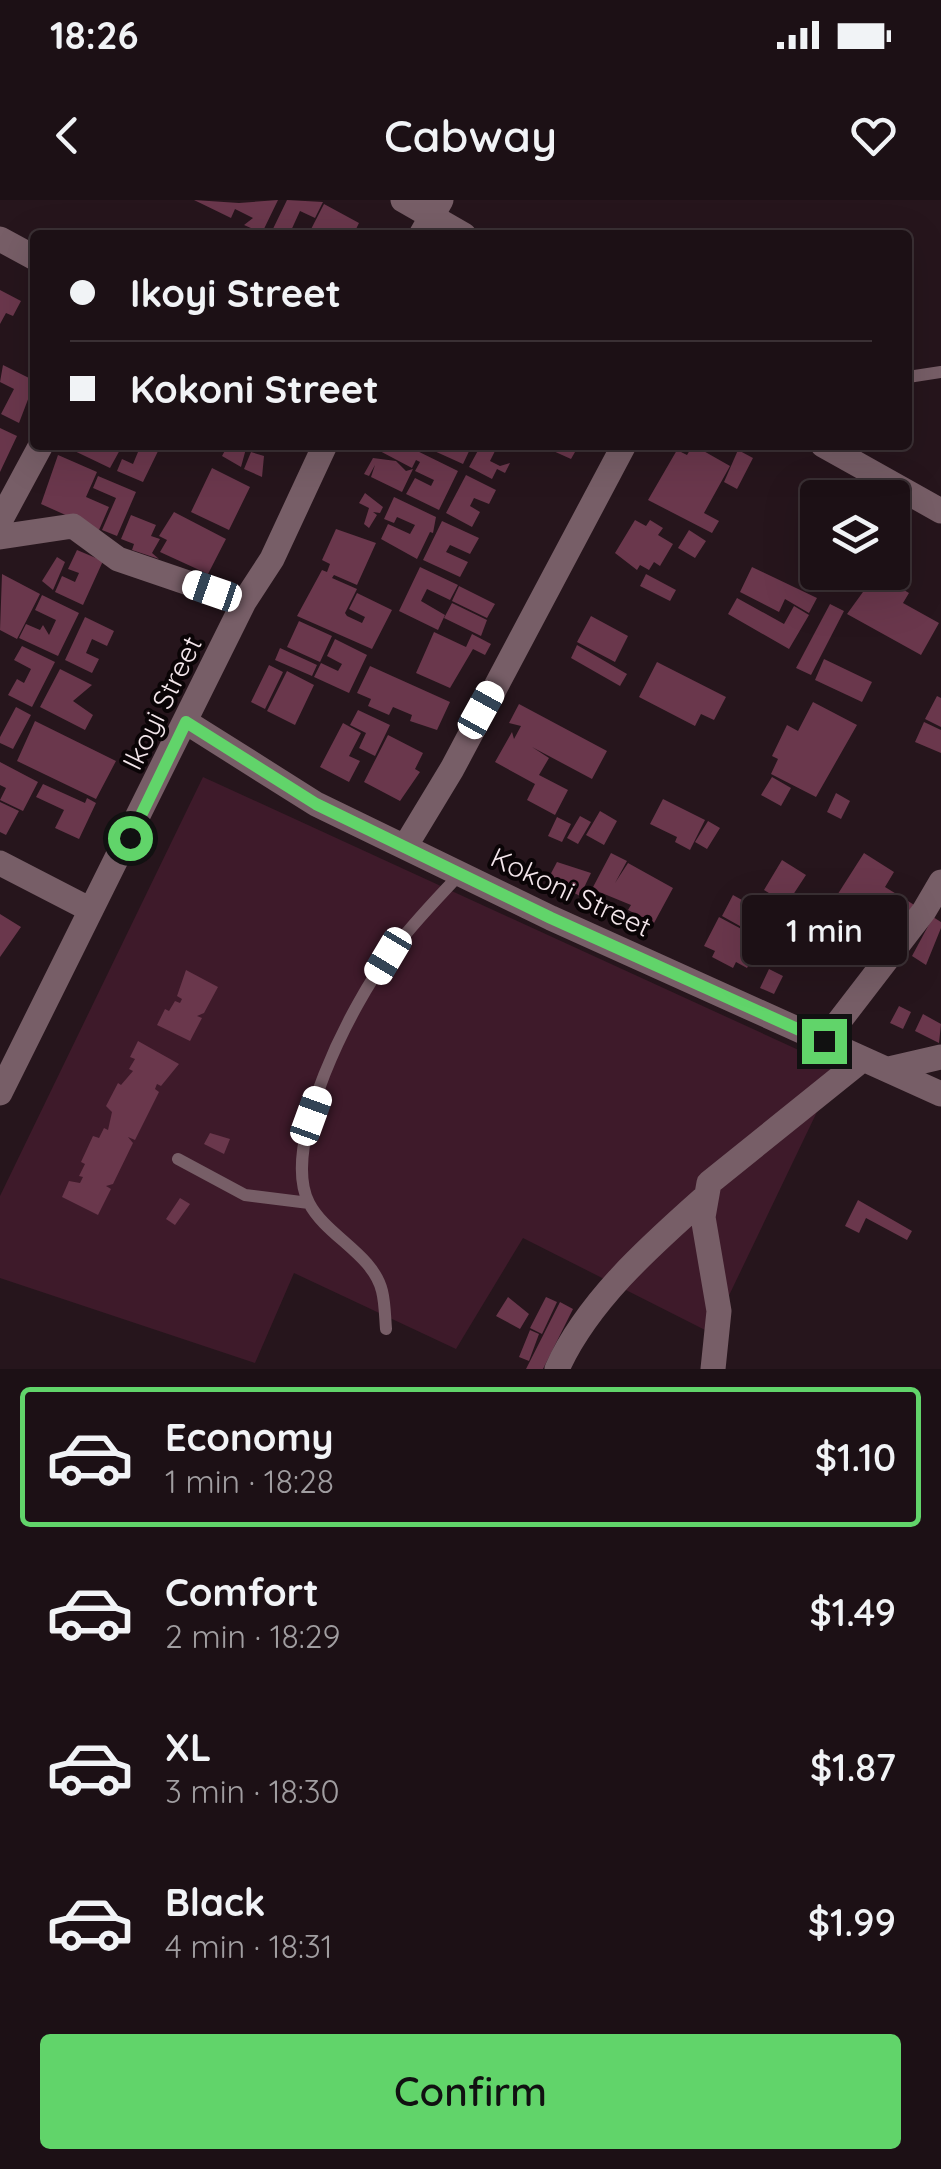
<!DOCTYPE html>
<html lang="en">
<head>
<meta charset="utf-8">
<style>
  :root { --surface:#1c1015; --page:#25191e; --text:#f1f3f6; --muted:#a09da0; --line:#3a3034; --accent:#61d46a }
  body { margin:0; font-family:Quicksand,sans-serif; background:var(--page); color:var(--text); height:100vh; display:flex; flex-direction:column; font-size:38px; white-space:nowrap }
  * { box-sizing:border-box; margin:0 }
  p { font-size:32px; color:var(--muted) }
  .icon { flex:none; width:55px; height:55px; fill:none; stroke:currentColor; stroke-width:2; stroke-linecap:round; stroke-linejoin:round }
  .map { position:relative; height:1169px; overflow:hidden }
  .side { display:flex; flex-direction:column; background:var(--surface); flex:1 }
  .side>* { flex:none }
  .hud { position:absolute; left:30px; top:30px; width:882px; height:220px; border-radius:10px; box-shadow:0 10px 40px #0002,0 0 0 2px var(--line); display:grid; align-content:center; height:220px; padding:0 40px; background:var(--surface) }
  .buttons { position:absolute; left:800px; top:280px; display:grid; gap:20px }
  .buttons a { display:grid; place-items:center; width:110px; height:110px; border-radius:10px; background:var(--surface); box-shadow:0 10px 40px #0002,0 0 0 2px var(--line); font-size:50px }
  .end { position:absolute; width:45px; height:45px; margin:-22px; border:12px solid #61d46a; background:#111; box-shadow:0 0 0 5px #111 }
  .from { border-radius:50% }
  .bubble { position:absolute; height:70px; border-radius:10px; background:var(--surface); box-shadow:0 10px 40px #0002,0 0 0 2px var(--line); font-size:32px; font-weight:600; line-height:70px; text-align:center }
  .car { position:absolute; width:30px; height:60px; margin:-30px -15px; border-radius:12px; box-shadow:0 0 8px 2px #0007; background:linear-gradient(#fff 24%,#345 0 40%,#fff 0 76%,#345 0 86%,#fff 0) }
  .hud b { display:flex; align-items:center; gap:35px; height:95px; font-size:38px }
  .hud b+b { border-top:2px solid var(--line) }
  .hud i { width:25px; height:25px; background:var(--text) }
  ul { padding:18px 0 0; list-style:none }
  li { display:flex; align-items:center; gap:30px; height:140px; margin:0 20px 15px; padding:0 20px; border:5px solid transparent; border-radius:10px }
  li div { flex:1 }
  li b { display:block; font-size:38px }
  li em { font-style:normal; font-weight:600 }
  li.current { border-color:var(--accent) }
  li>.icon { width:90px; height:90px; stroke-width:1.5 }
  .cta { display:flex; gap:20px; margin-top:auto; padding:20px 40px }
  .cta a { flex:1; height:115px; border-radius:10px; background:var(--accent); color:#111; font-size:40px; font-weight:600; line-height:115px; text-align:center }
  .status { display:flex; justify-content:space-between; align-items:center; height:70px; padding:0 50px; background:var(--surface); direction:ltr }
  .status svg { height:28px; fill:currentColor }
  header { display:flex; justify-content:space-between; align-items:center; height:130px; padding:0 40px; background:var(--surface); font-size:45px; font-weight:600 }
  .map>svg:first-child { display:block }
  .green { fill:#3e1a2a }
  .building { fill:#6a374c }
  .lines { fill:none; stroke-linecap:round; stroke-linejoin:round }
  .lane { stroke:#775e67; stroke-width:12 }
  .street { stroke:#775e67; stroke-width:25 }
  .route { stroke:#61d46a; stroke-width:12 }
  .labels { text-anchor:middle; stroke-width:8; stroke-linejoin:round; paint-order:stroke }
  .street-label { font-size:28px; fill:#f3e6eb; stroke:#0a0406 }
</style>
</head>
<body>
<div class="status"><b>18:26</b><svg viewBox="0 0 49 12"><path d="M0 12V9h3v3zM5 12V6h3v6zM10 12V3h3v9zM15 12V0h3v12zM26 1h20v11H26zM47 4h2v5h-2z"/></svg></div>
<header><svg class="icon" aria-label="back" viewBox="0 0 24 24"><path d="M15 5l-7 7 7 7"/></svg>Cabway<svg class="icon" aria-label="heart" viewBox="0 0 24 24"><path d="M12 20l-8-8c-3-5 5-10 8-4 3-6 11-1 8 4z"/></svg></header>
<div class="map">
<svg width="941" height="1169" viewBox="0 0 941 1169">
  <rect width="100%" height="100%" fill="#26151c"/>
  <path class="green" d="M203,577L838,868L711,1133L523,1038L456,1149L294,1073L255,1163L0,1078V996Z"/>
  <path class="building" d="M194,0L239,3L278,0L262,33L244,25L253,18L235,9L231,18Z
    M287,0L323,2L315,18L300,11L289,35H270Z
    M324,4L359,23L353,35H308Z
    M0,90L21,101L13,116L6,113L0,124Z
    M3,165L35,181L19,223L1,214L14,189L0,182Z
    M0,228L17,236L0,272Z
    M62,245H120L121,248L110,268Z
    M123,245H161L143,282L117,271L122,259L133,264L138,252Z
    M228,245H247L241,267L222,256Z
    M378,245H405L458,271L439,310L406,294L415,278L431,286L434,280L415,271L420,262L416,260L412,268L376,249Z
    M421,245H472L463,264Z
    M481,245H498L490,261L500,266L510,263L505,273L497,269L492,279L469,267Z
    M540,245H579L571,259Z
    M693,245L730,266L704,313L719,321L712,333L648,300L677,250L687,255Z
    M738,250L753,258L737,289L724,282Z
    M251,252L264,256L262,277L244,269Z
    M58,255L97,272L86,297L109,307L99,330L41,304Z
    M373,258L396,261L406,271L413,269L402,292L371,277L375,265L369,276L364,274Z
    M212,268L250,287L229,330L191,312Z
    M466,275L496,290L489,304L474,298L470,306L480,312L472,327L446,313Z
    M98,276L136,292L117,336L102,330L116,298L93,288Z
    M365,293L383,307L380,313L373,312L377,315L369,328L364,324L369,308L359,303Z
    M394,297L436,317L433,333L430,332L417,359L381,339L388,324L410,334L415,325L397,317L394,323L384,319Z
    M174,312L226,339L208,374L160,352L167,340L159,336Z
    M131,315L156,325L151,336L160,339L152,353L159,359L132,350L134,344L121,339Z
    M635,320L646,326L650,320L663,328L658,335L673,344L660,366L654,362L649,370L640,365L637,370L615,353Z
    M442,321L479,338L470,354L450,345L446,352L468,362L460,377L423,360Z
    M336,329L376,343L357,385L334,375L332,378L357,389L345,413L347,416L362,423L365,417L349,409L357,393L392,410L372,449L297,416L322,370L327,372L330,364L322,360Z
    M689,330L706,341L695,358L678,348Z
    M77,350L103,361L83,405L55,392L62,376L75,382L79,373L68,369Z
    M57,357L65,362L53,390L42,381Z
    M420,367L458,385L450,400L427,389L421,401L445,415L438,430L399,411Z
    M752,367L817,398L809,413L785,399L779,412L740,392Z
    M2,374L40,394L17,439L0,430Z
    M646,374L676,390L670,401L640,386Z
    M876,374L909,393L903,403L939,423L921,455L847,414Z
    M459,386L495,404L487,418L452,401Z
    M42,395L79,413L58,456L19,438L26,424L40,430L43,425L49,435L56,420L35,410Z
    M737,398L784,424L794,406L809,415L789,449L728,414Z
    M452,403L487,420L481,436L444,418Z
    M830,404L844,411L811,475L796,468Z
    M591,416L628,436L615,462L577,442Z
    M85,417L114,431L107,446L92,439L86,453L99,459L92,473L65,460Z
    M299,421L332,436L320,462L287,447Z
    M434,432L466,447L472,434L491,444L485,455L473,449L450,488L416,473Z
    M335,439L367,455L349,493L314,477L321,463L338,471L342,464L327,456Z
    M577,445L627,474L620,486L571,458Z
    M22,446L55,462L32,507L8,495L17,479L24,483L31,469L14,460Z
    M280,448L317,465L312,476L275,460Z
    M824,459L872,482L862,502L815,480Z
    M657,462L726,497L714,520L701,514L695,526L639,497Z
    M269,465L283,472L265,509L251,502Z
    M370,466L450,502L437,530L410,521L412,515L393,507L389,515L368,506L371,499L357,493Z
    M60,469L92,485L73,501L93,515L85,530L40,507Z
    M287,471L314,485L295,525L267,511Z
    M937,496L941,498V527L925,519Z
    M813,502L857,525L816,597L771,574L778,559L772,556L787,525L798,531Z
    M519,504L607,551L592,579L532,547L549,558L539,575L568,590L555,615L527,600L535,584L495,562L512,532L514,539L521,526L509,523Z
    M16,507L31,515L13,549L0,543V537Z
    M358,510L390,525L375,556L359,548L366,533L350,525Z
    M35,521L116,561L96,599L17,561Z
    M924,522L941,530V553L915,542Z
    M343,523L361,533L349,556L360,561L349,582L320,567Z
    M388,535L423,553L415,569L420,572L400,601L364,582Z
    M0,562L38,582L23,611L0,600L6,588L0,585Z
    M772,577L791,588L781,606L761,595Z
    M43,584L85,603L87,598L96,603L79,639L55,628L64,610L36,597Z
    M836,593L850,601L841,619L827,612Z
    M663,599L705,620L690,650L675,642L677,637L650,624Z
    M0,602L19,611L6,635L0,632Z
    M600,611L617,621L604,645L586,635Z
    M580,616L591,622L578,644L567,638Z
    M557,617L571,624L562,642L548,636Z
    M708,621L720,628L707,649L695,642Z
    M611,653L627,661L615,683L628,663L673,688L654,723L628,710L631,705L592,689Z
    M864,653L894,672L885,687L916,706L896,738L834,700Z
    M782,660L806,675L787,704L764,690Z
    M557,662L591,673L580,696L548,679Z
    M733,695L776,719L765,740L722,716Z
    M0,714L21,727L0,757Z
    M719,717L762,740L747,768L736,762L733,768L712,757L715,751L704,746Z
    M933,717L941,722V728L926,765L912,756Z
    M769,769L783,776L774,794L760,788Z
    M186,770L218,787L204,813L197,816L202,818L190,841L157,825L165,809L169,811L175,801L180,803L182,799L177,796Z
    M899,806L911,812L903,829L890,823Z
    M923,814L941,824L939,843L915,831Z
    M138,841L179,864L161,886L157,884L155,889L159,892L135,940L128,937L133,943L113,984L106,986L111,989L98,1015L62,997L69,981L80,983L83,977L79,976L85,964L81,962L93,936L99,938L104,928L108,930L112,912L106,906L118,883L121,885L133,871L129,869L135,859L130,857Z
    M210,933L230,939L224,954L204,944Z
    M180,998L190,1004L175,1025L166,1019Z
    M858,1000L912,1031L907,1040L866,1018L859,1033L845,1026Z
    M508,1097L529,1114L520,1129L496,1116Z
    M546,1097L557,1102L542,1134L530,1128Z
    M560,1102L573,1109L543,1169H526Z
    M530,1130L539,1134L529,1161L519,1157Z"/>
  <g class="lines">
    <path class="lane" d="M908,177L941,172
      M178,959L245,995L309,1003
      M386,1129C385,1117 385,1103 382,1091C373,1054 326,1036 309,1003C279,945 353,801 390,754C411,725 437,699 461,673"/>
    <path class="street" d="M403,0L464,35
      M421,35L441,0
      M0,39L35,58
      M823,245L941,311
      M0,321L41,245
      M0,337L73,326L118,359L244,402
      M186,522L316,604L551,718L941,894
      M406,645L452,569L624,245
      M0,663L91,710
      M824,841L924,711L941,682
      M889,869L941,857
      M0,893L244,402L272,359L325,245
      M557,1169C587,1102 649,1047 703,999
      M713,1169L719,1111L703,1017L709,983L863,859"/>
  </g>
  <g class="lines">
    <path class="route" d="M130,638L186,522L316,604L551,718L824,841"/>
  </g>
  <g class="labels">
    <g class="street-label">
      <text transform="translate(162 503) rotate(-64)" y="10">Ikoyi Street</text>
      <text transform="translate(571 692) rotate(25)" y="10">Kokoni Street</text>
    </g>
  </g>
</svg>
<div class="buttons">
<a><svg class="icon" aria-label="layers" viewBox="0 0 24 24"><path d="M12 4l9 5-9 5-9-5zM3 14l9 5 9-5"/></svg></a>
</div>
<i class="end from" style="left:130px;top:638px"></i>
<i class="end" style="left:824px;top:841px"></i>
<div class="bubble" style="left:742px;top:695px;width:165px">1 min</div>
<i class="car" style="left:212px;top:391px;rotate:289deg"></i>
<i class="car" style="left:481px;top:510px;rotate:29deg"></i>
<i class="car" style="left:388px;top:756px;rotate:211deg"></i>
<i class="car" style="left:311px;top:916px;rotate:20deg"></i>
<div class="hud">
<b><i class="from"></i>Ikoyi Street</b>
<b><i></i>Kokoni Street</b>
</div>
</div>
<section class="side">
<ul>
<li class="current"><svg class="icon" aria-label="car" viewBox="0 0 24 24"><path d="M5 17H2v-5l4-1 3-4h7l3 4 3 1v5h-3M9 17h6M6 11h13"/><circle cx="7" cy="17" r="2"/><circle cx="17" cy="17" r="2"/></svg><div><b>Economy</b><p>1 min · 18:28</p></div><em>$1.10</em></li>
<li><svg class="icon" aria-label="car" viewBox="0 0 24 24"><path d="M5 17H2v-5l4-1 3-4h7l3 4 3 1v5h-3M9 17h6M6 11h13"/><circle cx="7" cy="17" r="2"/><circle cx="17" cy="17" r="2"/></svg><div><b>Comfort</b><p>2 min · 18:29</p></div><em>$1.49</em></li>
<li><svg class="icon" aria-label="car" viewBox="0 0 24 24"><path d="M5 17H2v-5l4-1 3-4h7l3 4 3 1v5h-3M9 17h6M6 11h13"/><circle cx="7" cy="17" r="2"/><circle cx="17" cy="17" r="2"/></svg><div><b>XL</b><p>3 min · 18:30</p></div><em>$1.87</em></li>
<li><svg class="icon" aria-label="car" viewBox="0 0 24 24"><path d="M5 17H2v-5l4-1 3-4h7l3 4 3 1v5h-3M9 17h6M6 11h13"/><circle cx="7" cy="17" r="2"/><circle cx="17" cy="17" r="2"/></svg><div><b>Black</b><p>4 min · 18:31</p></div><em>$1.99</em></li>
</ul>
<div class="cta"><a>Confirm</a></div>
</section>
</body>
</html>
